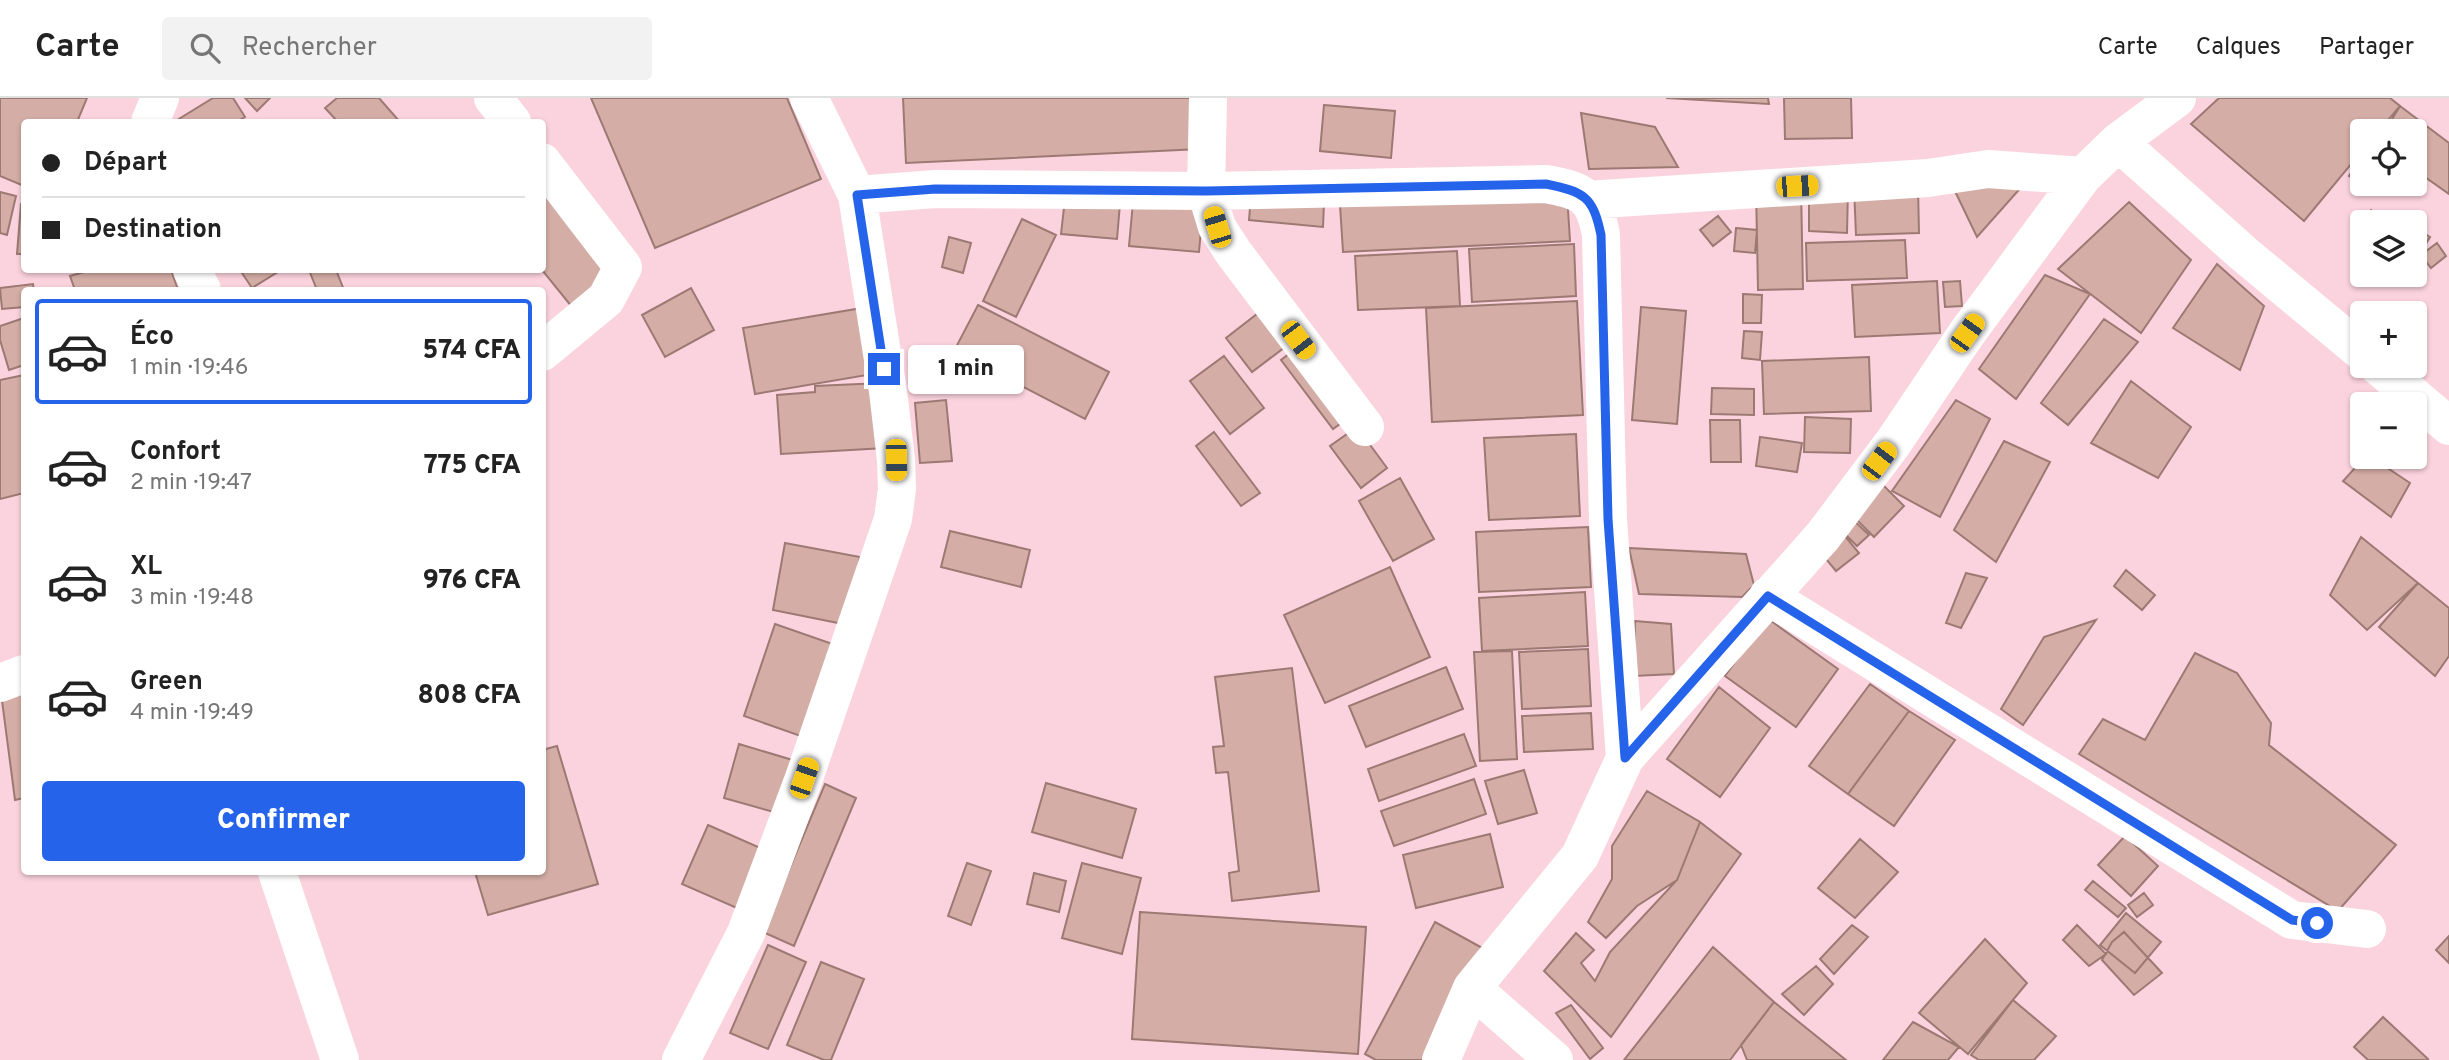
<!DOCTYPE html>
<html lang="fr">
<head>
<meta charset="utf-8">
<style>
  :root { --surface:#fff; --page:#f2f2f2; --text:#222; --muted:#767676; --line:#e0e0e0; --accent:#2563eb }
  body { margin:0; font-family:Overpass,sans-serif; background:var(--page); color:var(--text); height:100vh; display:flex; flex-direction:column; font-size:26px; white-space:nowrap }
  * { box-sizing:border-box; margin:0 }
  p { font-size:23px; color:var(--muted) }
  .icon { flex:none; width:38px; height:38px; fill:none; stroke:currentColor; stroke-width:2; stroke-linecap:round; stroke-linejoin:round }
  .map { position:relative; flex:1; overflow:hidden }
  .panel { position:absolute; left:21px; top:189px; width:525px; height:588px; display:flex; flex-direction:column; background:var(--surface); border-radius:7px; box-shadow:0 2px 5px #0004 }
  .panel>* { flex:none }
  .banner { position:absolute; left:21px; top:21px; width:525px; height:154px; border-radius:7px; box-shadow:0 2px 5px #0004; display:grid; align-content:center; height:154px; padding:0 21px; background:var(--surface) }
  .fabs { position:absolute; left:2350px; top:21px; display:grid; gap:14px }
  .fabs a { display:grid; place-items:center; width:77px; height:77px; border-radius:7px; background:var(--surface); box-shadow:0 2px 5px #0004; font-size:35px }
  .end { position:absolute; width:32px; height:32px; margin:-16px; border:9px solid #2563eb; background:#fff; box-shadow:0 0 0 4px #fff }
  .from { border-radius:50% }
  .bubble { position:absolute; height:49px; border-radius:7px; background:var(--surface); box-shadow:0 2px 5px #0004; font-size:23px; font-weight:800; line-height:49px; text-align:center }
  .car { position:absolute; width:21px; height:42px; margin:-21px -10px; border-radius:9px; box-shadow:0 0 5px 2px #0007; background:linear-gradient(#f5c518 24%,#345 0 40%,#f5c518 0 76%,#345 0 86%,#f5c518 0) }
  .banner b { display:flex; align-items:center; gap:24px; height:66px; font-size:26px }
  .banner b+b { border-top:2px solid var(--line) }
  .banner i { width:18px; height:18px; background:var(--text) }
  ul { padding:12px 0 0; list-style:none }
  li { display:flex; align-items:center; gap:21px; height:105px; margin:0 14px 10px; padding:0 7px; border:4px solid transparent; border-radius:7px }
  li div { flex:1 }
  li b { display:block; font-size:26px }
  li em { font-style:normal; font-weight:800 }
  li.on { border-color:var(--accent) }
  li>.icon { width:63px; height:63px; stroke-width:1.5 }
  .cta { display:flex; gap:14px; margin-top:auto; padding:14px 21px }
  .cta a { flex:1; height:80px; border-radius:7px; background:var(--accent); color:#fff; font-size:28px; font-weight:800; line-height:80px; text-align:center }
  header { display:flex; align-items:center; gap:42px; box-sizing:border-box; height:98px; padding:0 35px; background:var(--surface); border-bottom:2px solid var(--line) }
  header strong { font-size:33px }
  nav { display:flex; gap:38px; margin-inline-start:auto; font-size:24px }
  .search { width:490px; height:63px; background:var(--page); display:flex; align-items:center; gap:18px; box-sizing:border-box; padding:0 24px; border-radius:7px; color:var(--muted); font-size:26px }
  .map>svg:first-child { display:block }
  .building { fill:#d4ada6; stroke:#9d7973; stroke-width:2 }
  .lines { fill:none; stroke-linecap:round; stroke-linejoin:round }
  .minor { stroke:#fff; stroke-width:38 }
  .route { stroke:#2563eb; stroke-width:9 }
</style>
</head>
<body>
<header>
<strong>Carte</strong>
<div class="search"><svg class="icon" aria-label="search" viewBox="0 0 24 24"><circle cx="10" cy="10" r="6"/><path d="M15 15l6 6"/></svg>Rechercher</div>
<nav><a>Carte</a><a>Calques</a><a>Partager</a></nav>
</header>
<div class="map">
<svg width="2449" height="962" viewBox="0 0 2449 962">
  <rect width="100%" height="100%" fill="#fbd3de"/>
  <path class="building" d="M0,0H87L77,24H24V88L0,78Z
    M213,0H233L245,19L236,24H174Z
    M245,0H270L257,13Z
    M337,0H379L400,24H338L325,10Z
    M591,0H787L821,81L655,150Z
    M903,0H1197L1200,51L906,65Z
    M1666,0H1768L1769,6Z
    M1784,0H1851L1852,40L1785,41Z
    M2219,0H2390L2400,8L2379,33H2362V53L2304,123L2191,26Z
    M1324,7L1395,13L1391,60L1320,53Z
    M2400,8L2449,45V96L2415,72V33H2385Z
    M1581,15L1655,29L1678,69L1589,71Z
    M2362,57V82L2360,85L2349,78Z
    M1951,85H2025L1977,139Z
    M1918,89L1919,135L1856,137L1854,90Z
    M1801,90L1803,191L1758,192L1756,91Z
    M1809,91L1848,92L1847,135L1809,133Z
    M0,94L16,98L7,137L0,135Z
    M542,94L610,179L572,209L542,172Z
    M1567,96L1570,143L1343,154L1340,107Z
    M1251,98L1324,105L1323,129L1249,122Z
    M1065,101L1120,106L1117,141L1061,136Z
    M1133,104L1203,109L1199,154L1129,148Z
    M2129,104L2191,162L2141,235L2058,171Z
    M21,106H24V156H17Z
    M2371,112L2389,124H2362V140L2354,134Z
    M1718,118L1731,134L1713,148L1700,132Z
    M1022,121L1056,137L1016,219L983,203Z
    M1736,130L1757,132L1755,155L1734,153Z
    M2415,130L2430,139L2419,157L2415,154Z
    M949,139L971,145L963,175L942,169Z
    M1905,142L1907,180L1807,183L1806,145Z
    M2437,145L2446,158L2431,170L2421,157Z
    M1574,146L1576,198L1472,204L1469,151Z
    M1457,153L1460,208L1358,212L1355,158Z
    M2217,166L2264,208L2240,272L2173,230Z
    M91,172H171L178,192H75L70,178Z
    M240,172H281L252,190Z
    M309,172H336L344,192H317Z
    M2045,177L2090,196L2016,301L1979,271Z
    M1937,183L1940,235L1855,239L1852,187Z
    M1960,183L1962,208L1945,209L1943,184Z
    M33,186L34,192H24V209L2,211L0,190Z
    M691,190L714,232L665,259L642,217Z
    M1743,196L1762,197L1761,225H1743Z
    M1577,203L1583,317L1432,324L1426,210Z
    M978,207L1109,274L1085,321L954,253Z
    M868,209L879,275L755,296L743,230Z
    M1266,209L1293,243L1252,274L1226,240Z
    M1641,209L1686,213L1677,326L1632,322Z
    M24,220V267L9,272L0,242V228Z
    M2104,221L2138,244L2068,327L2041,305Z
    M1744,233L1762,234L1760,262L1742,260Z
    M1298,249L1351,318L1333,331L1281,262Z
    M1224,258L1264,310L1230,336L1190,283Z
    M1869,259L1871,313L1764,316L1762,263Z
    M24,277V395L0,401V282Z
    M2131,283L2191,329L2158,380L2091,345Z
    M881,285L885,350L781,356L777,297L815,294V288Z
    M1712,290L1754,291V317L1711,316Z
    M946,302L952,363L920,365L915,305Z
    M1956,302L1990,321L1940,419L1892,393Z
    M1805,319L1851,321L1850,355L1804,354Z
    M1710,322H1740L1741,364H1711Z
    M1357,329L1387,370L1361,390L1330,348Z
    M1214,334L1260,395L1241,408L1196,348Z
    M1576,336L1580,418L1489,422L1484,340Z
    M1760,339L1802,345L1797,374L1756,368Z
    M2004,343L2050,364L1996,464L1954,432Z
    M2365,359H2371L2410,385L2391,419L2343,383Z
    M1875,379L1904,408L1874,439L1845,410Z
    M1400,380L1434,441L1393,463L1359,403Z
    M1848,417L1869,437L1857,448L1837,428Z
    M1588,429L1591,489L1479,494L1476,434Z
    M950,433L1030,452L1021,489L941,469Z
    M1844,437L1859,455L1836,473L1821,455Z
    M2361,439L2418,485L2367,532L2330,497Z
    M785,445L860,459L848,527L773,512Z
    M1629,450L1746,456L1754,487L1742,499L1639,496Z
    M1390,469L1430,559L1325,605L1284,517Z
    M2126,472L2155,497L2142,512L2114,488Z
    M1966,475L1987,480L1961,530L1946,525Z
    M2418,485L2449,510V558L2435,578L2379,529Z
    M1585,494L1588,548L1482,553L1479,500Z
    M1767,520L1838,571L1796,629L1725,578Z
    M2096,522L2023,627L2001,611L2044,539Z
    M1635,523L1671,526L1674,576L1634,578Z
    M775,526L847,551L815,643L744,618Z
    M1588,551L1591,608L1522,611L1519,554Z
    M1512,553L1517,661L1480,663L1474,554Z
    M2195,555L2237,575L2271,625L2269,647L2396,747L2338,813L2079,656L2103,621L2145,642Z
    M1446,569L1463,611L1366,649L1349,608Z
    M1292,570L1319,793L1232,803L1229,775L1239,773L1228,674L1216,675L1213,649L1224,648L1215,579Z
    M1870,586L1909,613L1848,696L1809,668Z
    M1719,589L1770,630L1720,699L1667,661Z
    M24,592V700L15,702L1,595Z
    M1909,613L1955,642L1894,728L1848,696Z
    M1591,615L1593,651L1524,654L1522,618Z
    M1464,636L1476,668L1379,703L1368,671Z
    M739,646L796,663L781,716L724,700Z
    M557,648L598,786L488,817L475,774H542V652Z
    M1524,672L1537,715L1498,726L1485,683Z
    M1474,681L1486,716L1394,748L1381,713Z
    M1046,685L1136,711L1122,760L1032,734Z
    M825,686L856,700L794,848L763,834Z
    M1647,693L1700,724L1677,782L1637,808L1606,840L1588,824L1612,781V748Z
    M1700,724L1741,756L1611,939L1544,873L1576,835L1594,852L1581,865L1595,883L1610,854L1677,782Z
    M708,727L765,752L739,811L682,786Z
    M1490,736L1503,789L1416,810L1403,757Z
    M2125,738L2158,768L2131,798L2098,767Z
    M1860,741L1898,774L1855,820L1818,790Z
    M967,765L991,773L971,827L948,818Z
    M1082,765L1141,780L1122,856L1062,840Z
    M1034,775L1066,783L1059,814L1027,806Z
    M2093,783L2126,810L2118,819L2085,792Z
    M2144,795L2153,807L2137,819L2128,807Z
    M1140,814L1366,829L1358,956L1132,941Z
    M2126,815L2161,844L2135,875L2100,847Z
    M1435,824L1486,852L1427,962H1376L1365,956Z
    M1852,827L1868,839L1834,876L1820,861Z
    M2077,827L2106,856L2089,868L2063,842Z
    M2124,834L2162,875L2134,897L2102,862L2112,844Z
    M2449,838V865L2436,852Z
    M1985,841L2027,885L1968,956L1919,915Z
    M768,847L806,864L768,951L730,935Z
    M1713,849L1774,904L1730,962H1624Z
    M821,864L864,881L831,962H824L787,947Z
    M1816,868L1833,886L1804,917L1782,896Z
    M2013,902L2056,938L2034,962H1979L1971,957Z
    M1774,904L1846,962H1747L1741,947Z
    M1571,907L1603,950L1590,961L1556,915Z
    M2383,919L2428,961L2427,962H2368L2354,949Z
    M1913,924L1959,949L1948,962H1883Z"/>
  <g class="lines">
    <path class="minor" d="M493,0L512,24
      M1208,0L1206,93L1217,129L1233,154L1365,329
      M150,24L160,0
      M2118,44L2244,156L2362,254
      M542,64L623,169L606,201L542,254
      M857,97L935,91L1206,93L1546,86C1584,93 1594,98 1601,137L1608,421L1625,660L1580,758L1472,890L1554,962
      M1587,102L1928,80L1988,71L2083,78
      M192,172L202,192
      M2378,268L2449,328
      M1768,498L2292,822L2367,831
      M0,585L24,576
      M1625,660L1823,438L1893,345L1967,235L2083,78L2118,44L2177,0
      M277,774L340,962
      M681,962L746,835L804,680L893,421L897,391L896,362L888,293L857,97L809,0
      M1441,962L1472,890"/>
  </g>
  <g class="lines">
    <path class="route" d="M884,271L857,97L935,91L1206,93L1546,86C1584,94 1593,98 1601,137L1608,421L1625,660L1768,498L2292,822L2317,825"/>
  </g>
</svg>
<div class="fabs">
<a><svg class="icon" aria-label="locate" viewBox="0 0 24 24"><circle cx="12" cy="12" r="6"/><path d="M12 2v4M12 18v4M2 12h4M18 12h4"/></svg></a>
<a><svg class="icon" aria-label="layers" viewBox="0 0 24 24"><path d="M12 4l9 5-9 5-9-5zM3 14l9 5 9-5"/></svg></a>
<a>+</a>
<a>−</a>
</div>
<i class="end from" style="left:2317px;top:825px"></i>
<i class="end" style="left:884px;top:271px"></i>
<div class="bubble" style="left:908px;top:247px;width:116px">1 min</div>
<i class="car" style="left:1797px;top:88px;rotate:87deg"></i>
<i class="car" style="left:1217px;top:129px;rotate:343deg"></i>
<i class="car" style="left:1967px;top:235px;rotate:36deg"></i>
<i class="car" style="left:1298px;top:242px;rotate:143deg"></i>
<i class="car" style="left:896px;top:362px;rotate:179deg"></i>
<i class="car" style="left:1879px;top:363px;rotate:37deg"></i>
<i class="car" style="left:804px;top:680px;rotate:19deg"></i>
<div class="banner">
<b><i class="from"></i>Départ</b>
<b><i></i>Destination</b>
</div>
<section class="panel">
<ul>
<li class="on"><svg class="icon" aria-label="car" viewBox="0 0 24 24"><path d="M5 17H2v-5l4-1 3-4h7l3 4 3 1v5h-3M9 17h6M6 11h13"/><circle cx="7" cy="17" r="2"/><circle cx="17" cy="17" r="2"/></svg><div><b>Éco</b><p>1 min · 19:46</p></div><em>574 CFA</em></li>
<li><svg class="icon" aria-label="car" viewBox="0 0 24 24"><path d="M5 17H2v-5l4-1 3-4h7l3 4 3 1v5h-3M9 17h6M6 11h13"/><circle cx="7" cy="17" r="2"/><circle cx="17" cy="17" r="2"/></svg><div><b>Confort</b><p>2 min · 19:47</p></div><em>775 CFA</em></li>
<li><svg class="icon" aria-label="car" viewBox="0 0 24 24"><path d="M5 17H2v-5l4-1 3-4h7l3 4 3 1v5h-3M9 17h6M6 11h13"/><circle cx="7" cy="17" r="2"/><circle cx="17" cy="17" r="2"/></svg><div><b>XL</b><p>3 min · 19:48</p></div><em>976 CFA</em></li>
<li><svg class="icon" aria-label="car" viewBox="0 0 24 24"><path d="M5 17H2v-5l4-1 3-4h7l3 4 3 1v5h-3M9 17h6M6 11h13"/><circle cx="7" cy="17" r="2"/><circle cx="17" cy="17" r="2"/></svg><div><b>Green</b><p>4 min · 19:49</p></div><em>808 CFA</em></li>
</ul>
<div class="cta"><a>Confirmer</a></div>
</section>
</div>
</body>
</html>
